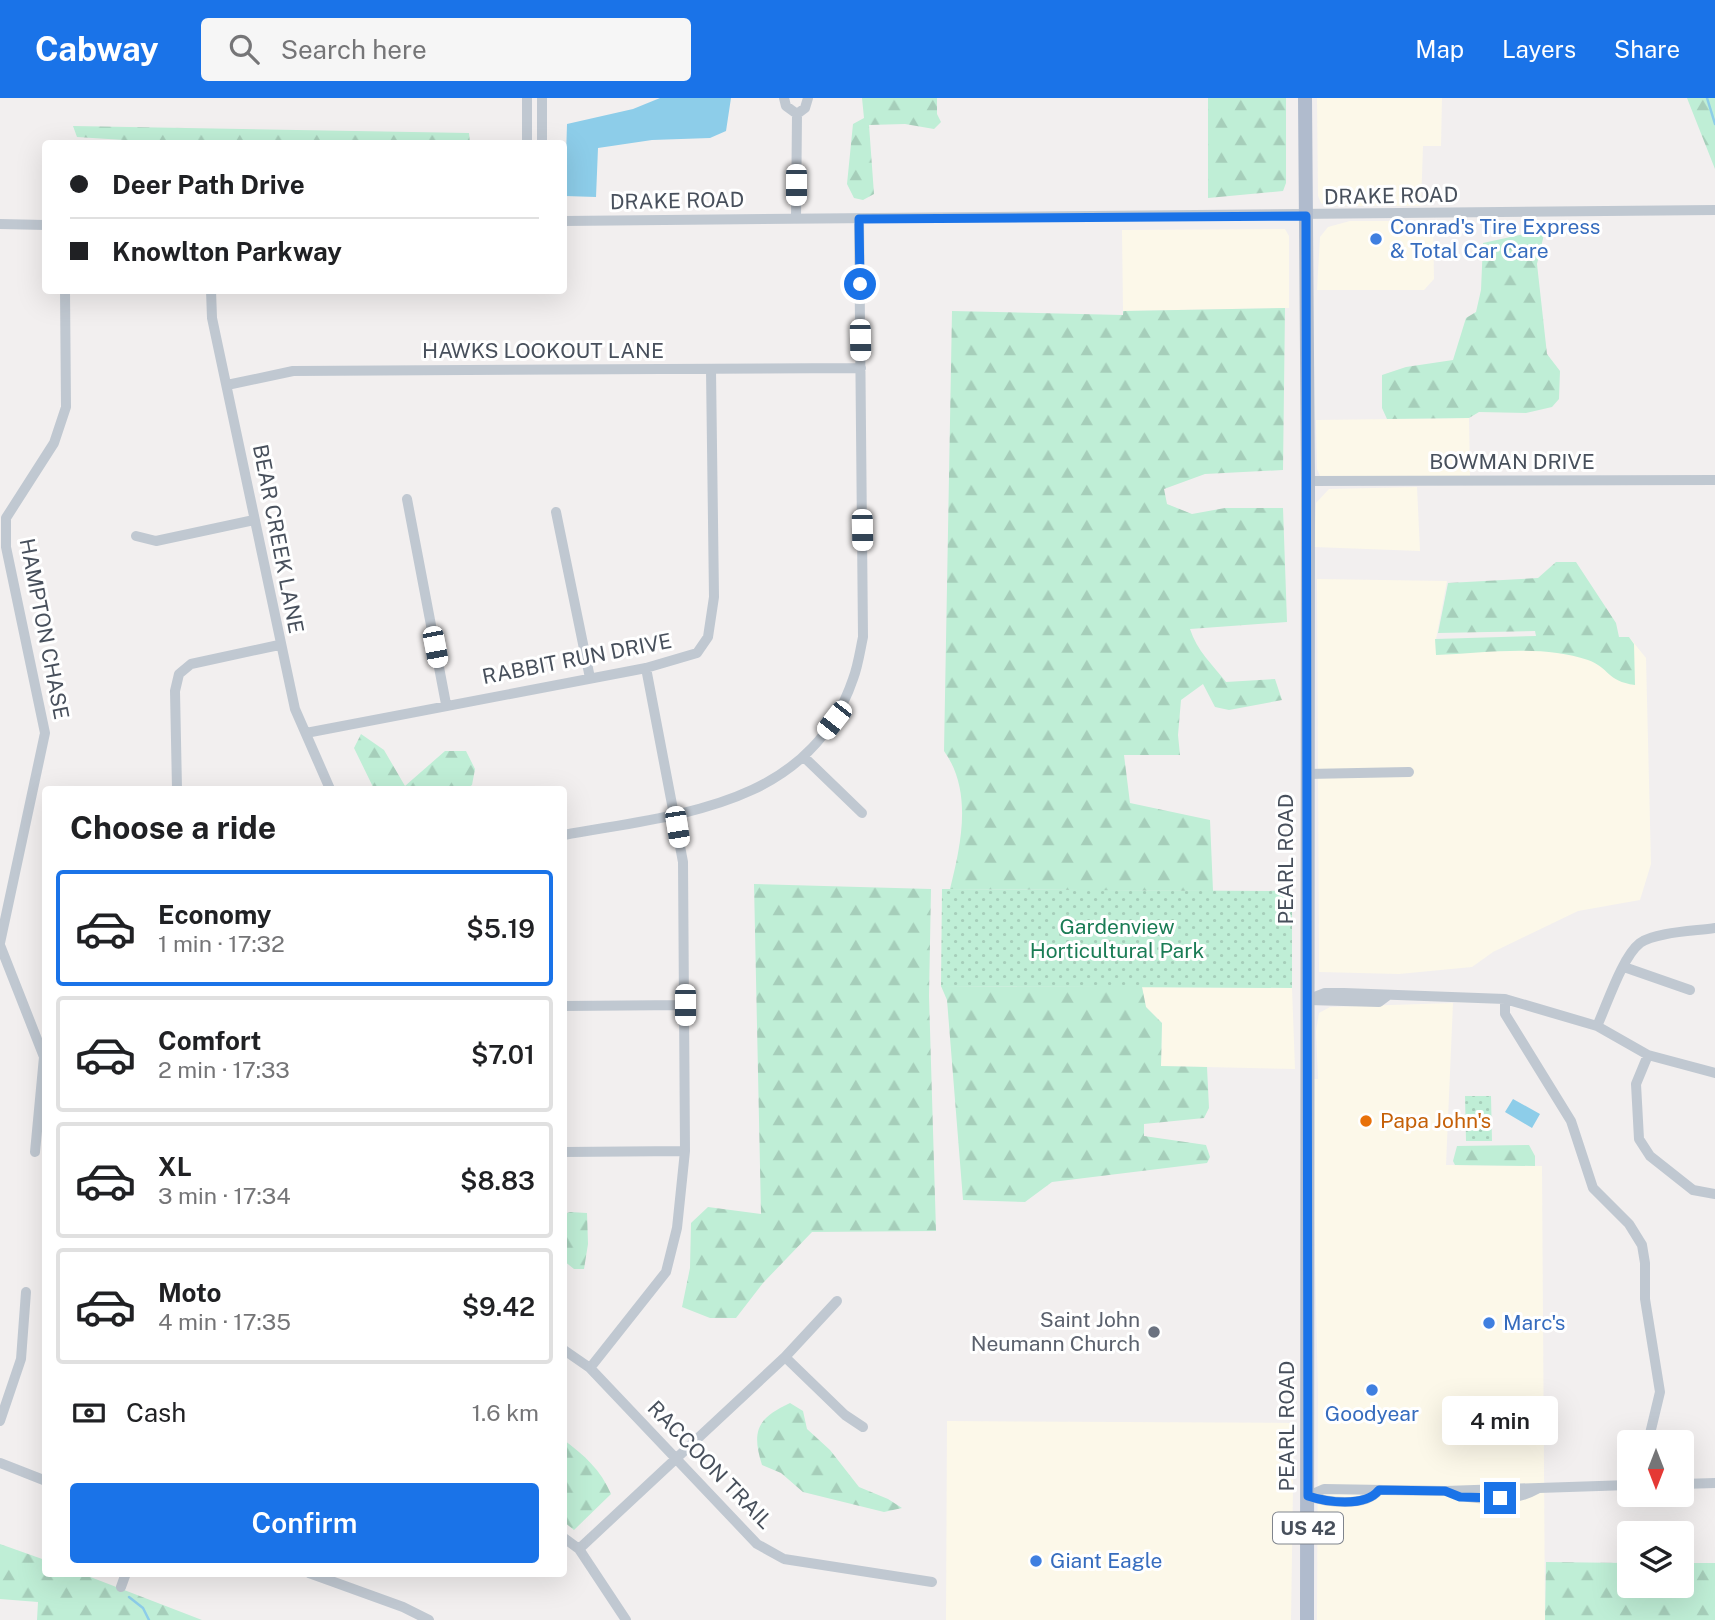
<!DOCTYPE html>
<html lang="en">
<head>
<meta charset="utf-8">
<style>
  :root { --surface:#fff; --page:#f6f6f6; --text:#202124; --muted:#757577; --line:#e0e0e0; --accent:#1a73e8 }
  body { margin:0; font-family:"Public Sans",sans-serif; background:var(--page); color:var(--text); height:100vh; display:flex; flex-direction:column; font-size:26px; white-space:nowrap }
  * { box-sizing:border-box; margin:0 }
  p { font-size:23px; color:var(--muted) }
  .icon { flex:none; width:38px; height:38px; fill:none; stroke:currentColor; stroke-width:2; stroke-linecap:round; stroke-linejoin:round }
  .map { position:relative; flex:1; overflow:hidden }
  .details { position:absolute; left:42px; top:688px; width:525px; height:791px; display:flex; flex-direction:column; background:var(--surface); border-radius:7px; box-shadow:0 7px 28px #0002 }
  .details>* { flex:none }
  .hud { position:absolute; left:42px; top:42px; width:525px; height:154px; border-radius:7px; box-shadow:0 7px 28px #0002; display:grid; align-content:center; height:154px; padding:0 28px; background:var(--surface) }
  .needle { width:46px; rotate:180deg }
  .tools { position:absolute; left:1617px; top:1332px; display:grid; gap:14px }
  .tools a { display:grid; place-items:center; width:77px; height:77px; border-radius:7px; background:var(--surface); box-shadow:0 7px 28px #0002; font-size:35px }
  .end { position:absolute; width:32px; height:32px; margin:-16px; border:9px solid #1a73e8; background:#fff; box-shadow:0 0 0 4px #fff }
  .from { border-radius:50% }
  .bubble { position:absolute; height:49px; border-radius:7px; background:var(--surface); box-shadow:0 7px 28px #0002; font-size:23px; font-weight:600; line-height:49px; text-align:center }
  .car { position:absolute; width:21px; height:42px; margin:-21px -10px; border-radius:9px; box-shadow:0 0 5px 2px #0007; background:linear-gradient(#fff 24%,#345 0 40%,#fff 0 76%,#345 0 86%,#fff 0) }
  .hud b { display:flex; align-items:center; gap:24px; height:66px; font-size:26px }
  .hud b+b { border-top:2px solid var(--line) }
  .hud i { width:18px; height:18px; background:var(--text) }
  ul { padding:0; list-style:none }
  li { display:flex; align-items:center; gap:21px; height:116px; margin:0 14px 10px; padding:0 14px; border:4px solid var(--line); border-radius:7px }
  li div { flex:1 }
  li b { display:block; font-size:26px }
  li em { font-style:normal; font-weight:600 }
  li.selected { border-color:var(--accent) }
  li>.icon { width:63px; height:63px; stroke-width:1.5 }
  h2 { padding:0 28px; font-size:32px; line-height:84px }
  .pay { display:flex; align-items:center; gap:18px; height:77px; padding:0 28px; font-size:26px }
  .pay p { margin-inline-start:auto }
  .button { display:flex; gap:14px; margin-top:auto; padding:14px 28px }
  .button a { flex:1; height:80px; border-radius:7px; background:var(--accent); color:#fff; font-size:28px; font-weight:600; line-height:80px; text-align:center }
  header { display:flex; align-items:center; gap:42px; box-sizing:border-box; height:98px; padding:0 35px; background:var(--accent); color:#fff }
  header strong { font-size:33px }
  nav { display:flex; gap:38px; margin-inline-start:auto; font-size:24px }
  .search { width:490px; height:63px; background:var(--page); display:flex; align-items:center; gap:18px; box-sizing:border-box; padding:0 24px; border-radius:7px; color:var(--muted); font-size:26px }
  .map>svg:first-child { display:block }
  .commercial { fill:#fcf8e9 }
  .grass { fill:url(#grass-dots) }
  .forest { fill:url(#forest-firs) }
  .water { fill:#8dcde9 }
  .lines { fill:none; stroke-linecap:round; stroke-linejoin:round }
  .stream { stroke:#8dcde9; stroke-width:2.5 }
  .minor { stroke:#c0c8d1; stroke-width:10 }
  .major { stroke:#b0bbcd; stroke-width:14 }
  .route { stroke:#1a73e8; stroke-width:9 }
  .shop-dot { fill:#3f7fe0; stroke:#fff; stroke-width:2.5 }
  .food-dot { fill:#e8710a; stroke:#fff; stroke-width:2.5 }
  .worship-dot { fill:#6b7280; stroke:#fff; stroke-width:2.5 }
  .labels { text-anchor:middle; stroke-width:6; stroke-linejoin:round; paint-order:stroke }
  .shield { fill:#fff; stroke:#7f848d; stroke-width:2 }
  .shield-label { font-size:19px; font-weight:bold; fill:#48505c }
  .street-label { font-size:21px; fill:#48505c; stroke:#fff }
  .shop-label { font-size:21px; fill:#366cbe; stroke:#fff; text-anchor:start }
  .park-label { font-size:21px; fill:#1a7c55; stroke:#fff }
  .food-label { font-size:21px; fill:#c56008; stroke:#fff; text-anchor:start }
  .worship-label { font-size:21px; fill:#5b616d; stroke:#fff; text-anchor:end }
</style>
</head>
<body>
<header>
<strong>Cabway</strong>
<div class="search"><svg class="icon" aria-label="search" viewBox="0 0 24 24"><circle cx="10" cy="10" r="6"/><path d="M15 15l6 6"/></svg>Search here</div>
<nav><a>Map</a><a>Layers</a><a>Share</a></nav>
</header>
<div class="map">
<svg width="1715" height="1522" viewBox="0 0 1715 1522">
  <defs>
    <pattern id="grass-dots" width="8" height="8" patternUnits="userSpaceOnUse" patternTransform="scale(1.75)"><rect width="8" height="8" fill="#bfeed6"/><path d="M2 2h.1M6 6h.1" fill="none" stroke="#a6ceba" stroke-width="1.8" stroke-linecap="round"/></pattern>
    <pattern id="forest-firs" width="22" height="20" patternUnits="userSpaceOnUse" patternTransform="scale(1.75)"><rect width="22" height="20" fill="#bfeed6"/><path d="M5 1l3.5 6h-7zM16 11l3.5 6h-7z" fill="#a6ceba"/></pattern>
  </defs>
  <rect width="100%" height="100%" fill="#f2efef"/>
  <path class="commercial" d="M1317,0H1442L1441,48H1423L1421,108H1326L1321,105L1318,98Z
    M1350,123H1433L1434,181L1424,192H1317L1320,139L1328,129Z
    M1285,131L1289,138V210L1123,213L1122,132Z
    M1469,320L1470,380L1331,381L1320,378L1317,371L1316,322Z
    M1417,389L1420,453L1314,449L1316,405L1329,391Z
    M1317,481L1447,483L1436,541L1629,539L1646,560L1651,766L1640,802L1578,813L1493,854L1472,869L1399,876L1319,874Z
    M1142,889L1292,890L1295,971L1161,968L1162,925L1146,909Z
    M1453,905L1446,1067L1542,1068L1545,1522H1317L1318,1293L1311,981H1318L1316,933L1319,915L1330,909Z
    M947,1323L1294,1325L1291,1522H946Z"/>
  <path class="grass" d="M942,791L1292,793V890L941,888Z
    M1465,998H1491L1492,1043H1466Z"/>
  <path class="forest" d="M862,0H937V16L941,24L934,31L905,26L869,27L874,96L863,102L854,100L847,86L853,26L864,20Z
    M1208,0H1286V85L1283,93L1208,100Z
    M1687,0H1715V71Z
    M73,28L469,35L470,45L186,46L77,39Z
    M1543,125L1546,128L1537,166L1547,256L1560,273L1559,301L1552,309L1526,315L1479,314L1469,320L1387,321L1382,310V277L1406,269L1453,262L1466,220L1476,214L1481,192L1483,145L1524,136L1526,127Z
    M1285,210L1283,372L1205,376L1164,391L1167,406L1192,416L1225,410H1283L1287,524L1190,531C1197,553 1212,566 1226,584L1275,581L1282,602L1229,612L1215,609L1203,586L1181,602L1178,637L1180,657H1124L1130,705L1210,722L1213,793L950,791C961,747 973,693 944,653L952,213L1123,217V213Z
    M1556,464H1576L1616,525L1619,539H1629L1634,546L1635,587C1606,583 1610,570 1588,562C1542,546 1484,555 1436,557L1435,541L1536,538L1535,533L1438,535L1448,485L1538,480Z
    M361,636L384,652L405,688L445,653H466L475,671L472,687L466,691H374L354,650Z
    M754,786L931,791L929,898L936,1133L812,1134L763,1185L736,1220H710L682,1209L690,1170L691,1125L708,1109L761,1116Z
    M941,888L1142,889L1146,909L1162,925L1161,968L1207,969L1209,1010L1204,1020L1144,1026V1038L1206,1047L1210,1059L1207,1065L1052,1084L1025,1104L963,1102L947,902Z
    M1529,1047L1535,1058V1068L1455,1067L1453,1063L1457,1048Z
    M570,1114L587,1115L588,1146L584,1171H574L564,1163V1116Z
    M790,1305L803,1313L807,1331L830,1352L859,1389L888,1401L902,1410L884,1414L803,1394L781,1375L762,1367C751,1332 758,1320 790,1305Z
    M564,1342C584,1357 601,1372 611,1396L574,1432L564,1424Z
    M0,1446L45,1462L46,1475H80L202,1522H37L38,1504L0,1501Z
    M1546,1464L1629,1465V1488H1682V1465H1715V1522H1545Z"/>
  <path class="water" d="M660,0H731L726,33L710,40L652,42L598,50L596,99L565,98L567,26L633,11Z
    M1513,1001L1540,1016L1532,1030L1505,1014Z"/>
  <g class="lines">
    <path class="stream" d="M1707,0L1715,26
      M129,1499L143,1510L149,1522"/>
    <path class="minor" d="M542,0V46
      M784,0L786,8L797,16
      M797,16L805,10L808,0
      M527,46V0
      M796,121L797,16
      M564,123L1715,112
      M0,126L46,127
      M211,192L212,220L295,611L330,691
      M227,287L293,273L861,270
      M1308,383L1715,382
      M407,401L446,606
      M556,414L590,580
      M136,438L156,443L254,422
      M306,635L646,570L697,555L708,539L714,499L711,272
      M805,660L862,715
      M1307,676L1409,674
      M177,691L175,593L179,576L191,566L279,547
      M564,737C677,716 809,710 853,581C858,568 860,553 863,539L859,121
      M0,845L45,635L6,449V420L54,345L66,309L65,192
      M0,847L44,959L35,1054
      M1624,869L1690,892
      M1505,901V916L1571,1023L1593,1090L1629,1126L1642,1147L1645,1165V1201L1660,1294L1648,1344
      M1307,902L1325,895H1344L1505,901L1597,928L1648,957L1715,975
      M1308,902L1379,904L1387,898
      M564,908L685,907
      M1597,928C1607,907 1622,859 1640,845C1655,834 1696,833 1715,830
      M1648,957L1636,986L1639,1041L1650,1058L1693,1092L1715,1096
      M564,1054L685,1053
      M564,1252L590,1270L757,1446L784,1461L932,1484
      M785,1259L845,1317L863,1329
      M590,1270L666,1174L677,1130L685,1053L683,764L646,570
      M0,1323L21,1261L26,1194
      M0,1365L46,1383
      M1682,1386L1715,1385
      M1447,1393C1471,1403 1513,1405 1537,1391
      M1308,1398L1324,1391L1445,1393L1629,1387
      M1308,1398C1326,1404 1365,1410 1379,1392
      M564,1440L579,1451L626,1522
      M579,1451L785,1259L837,1203
      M309,1475L403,1509L429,1522
      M121,1489L126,1475"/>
    <path class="major" d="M1305,0L1308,383L1307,1522"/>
  </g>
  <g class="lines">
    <path class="route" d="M860,186L859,121L1306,118L1308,1398C1326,1404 1365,1410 1379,1392L1445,1393L1460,1399L1500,1400"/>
  </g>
  <g class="shop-dot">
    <circle cx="1376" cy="141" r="7"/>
    <circle cx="1489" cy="1225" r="7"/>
    <circle cx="1372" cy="1292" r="7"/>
    <circle cx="1036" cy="1463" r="7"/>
  </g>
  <circle class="food-dot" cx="1366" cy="1023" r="7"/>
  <circle class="worship-dot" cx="1154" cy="1234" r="7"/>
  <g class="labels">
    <rect class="shield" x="1273" y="1414.5" width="70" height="31" rx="5"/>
    <g class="shield-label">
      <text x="1308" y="1437">US 42</text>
    </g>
    <g class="street-label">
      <text transform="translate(1391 98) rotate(-1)" y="7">DRAKE ROAD</text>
      <text transform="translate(677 103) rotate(-1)" y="7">DRAKE ROAD</text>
      <text x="543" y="260">HAWKS LOOKOUT LANE</text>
      <text x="1512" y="371">BOWMAN DRIVE</text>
      <text transform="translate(278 441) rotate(79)" y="7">BEAR CREEK LANE</text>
      <text transform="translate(44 531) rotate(79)" y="7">HAMPTON CHASE</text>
      <text transform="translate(577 561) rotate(-11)" y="7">RABBIT RUN DRIVE</text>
      <text transform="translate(1286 761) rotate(-90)" y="7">PEARL ROAD</text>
      <text transform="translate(1287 1328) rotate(-90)" y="7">PEARL ROAD</text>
      <text transform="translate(710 1367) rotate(46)" y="7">RACCOON TRAIL</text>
    </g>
    <g class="shop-label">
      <text x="1390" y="136">Conrad's Tire Express<tspan x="1390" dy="24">&amp; Total Car Care</tspan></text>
      <text x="1503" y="1232">Marc's</text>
      <text x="1372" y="1323" text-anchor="middle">Goodyear</text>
      <text x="1050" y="1470">Giant Eagle</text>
    </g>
    <g class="park-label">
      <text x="1117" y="836">Gardenview<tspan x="1117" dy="24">Horticultural Park</tspan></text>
    </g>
    <g class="food-label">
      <text x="1380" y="1030">Papa John's</text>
    </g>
    <g class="worship-label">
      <text x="1140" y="1229">Saint John<tspan x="1140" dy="24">Neumann Church</tspan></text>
    </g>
  </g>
</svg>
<div class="tools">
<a><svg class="needle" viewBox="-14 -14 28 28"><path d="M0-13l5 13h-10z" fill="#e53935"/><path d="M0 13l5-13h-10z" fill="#757577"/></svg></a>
<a><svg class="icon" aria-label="layers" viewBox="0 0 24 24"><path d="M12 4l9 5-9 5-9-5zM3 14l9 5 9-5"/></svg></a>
</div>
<i class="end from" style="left:860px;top:186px"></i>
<i class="end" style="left:1500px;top:1400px"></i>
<div class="bubble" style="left:1442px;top:1298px;width:116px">4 min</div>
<i class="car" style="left:796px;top:87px;rotate:180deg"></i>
<i class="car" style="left:860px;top:242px;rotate:179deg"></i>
<i class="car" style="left:862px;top:432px;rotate:179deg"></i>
<i class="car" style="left:435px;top:549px;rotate:169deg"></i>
<i class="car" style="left:834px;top:622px;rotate:218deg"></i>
<i class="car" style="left:677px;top:729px;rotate:171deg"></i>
<i class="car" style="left:685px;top:907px;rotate:180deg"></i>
<div class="hud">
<b><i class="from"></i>Deer Path Drive</b>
<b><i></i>Knowlton Parkway</b>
</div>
<section class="details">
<h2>Choose a ride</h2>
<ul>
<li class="selected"><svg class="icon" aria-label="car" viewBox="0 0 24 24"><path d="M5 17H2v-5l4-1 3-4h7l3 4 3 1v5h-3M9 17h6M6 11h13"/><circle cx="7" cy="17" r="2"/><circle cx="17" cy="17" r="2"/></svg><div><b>Economy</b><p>1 min · 17:32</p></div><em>$5.19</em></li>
<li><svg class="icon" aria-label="car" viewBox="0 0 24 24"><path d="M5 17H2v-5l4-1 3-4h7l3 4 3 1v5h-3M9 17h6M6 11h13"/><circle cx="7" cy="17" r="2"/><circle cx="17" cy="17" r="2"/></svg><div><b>Comfort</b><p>2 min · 17:33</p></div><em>$7.01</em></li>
<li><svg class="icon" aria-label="car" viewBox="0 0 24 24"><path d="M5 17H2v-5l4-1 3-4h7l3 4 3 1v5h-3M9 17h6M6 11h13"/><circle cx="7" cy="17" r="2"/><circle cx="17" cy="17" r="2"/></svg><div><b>XL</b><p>3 min · 17:34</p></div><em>$8.83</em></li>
<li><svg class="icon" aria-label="car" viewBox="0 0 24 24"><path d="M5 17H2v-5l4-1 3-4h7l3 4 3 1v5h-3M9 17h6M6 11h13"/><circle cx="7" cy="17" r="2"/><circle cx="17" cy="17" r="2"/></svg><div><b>Moto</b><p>4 min · 17:35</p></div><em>$9.42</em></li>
</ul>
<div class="pay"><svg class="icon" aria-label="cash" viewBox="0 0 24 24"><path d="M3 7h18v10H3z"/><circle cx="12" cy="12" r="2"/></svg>Cash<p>1.6 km</p></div>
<div class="button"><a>Confirm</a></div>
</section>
</div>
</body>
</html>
